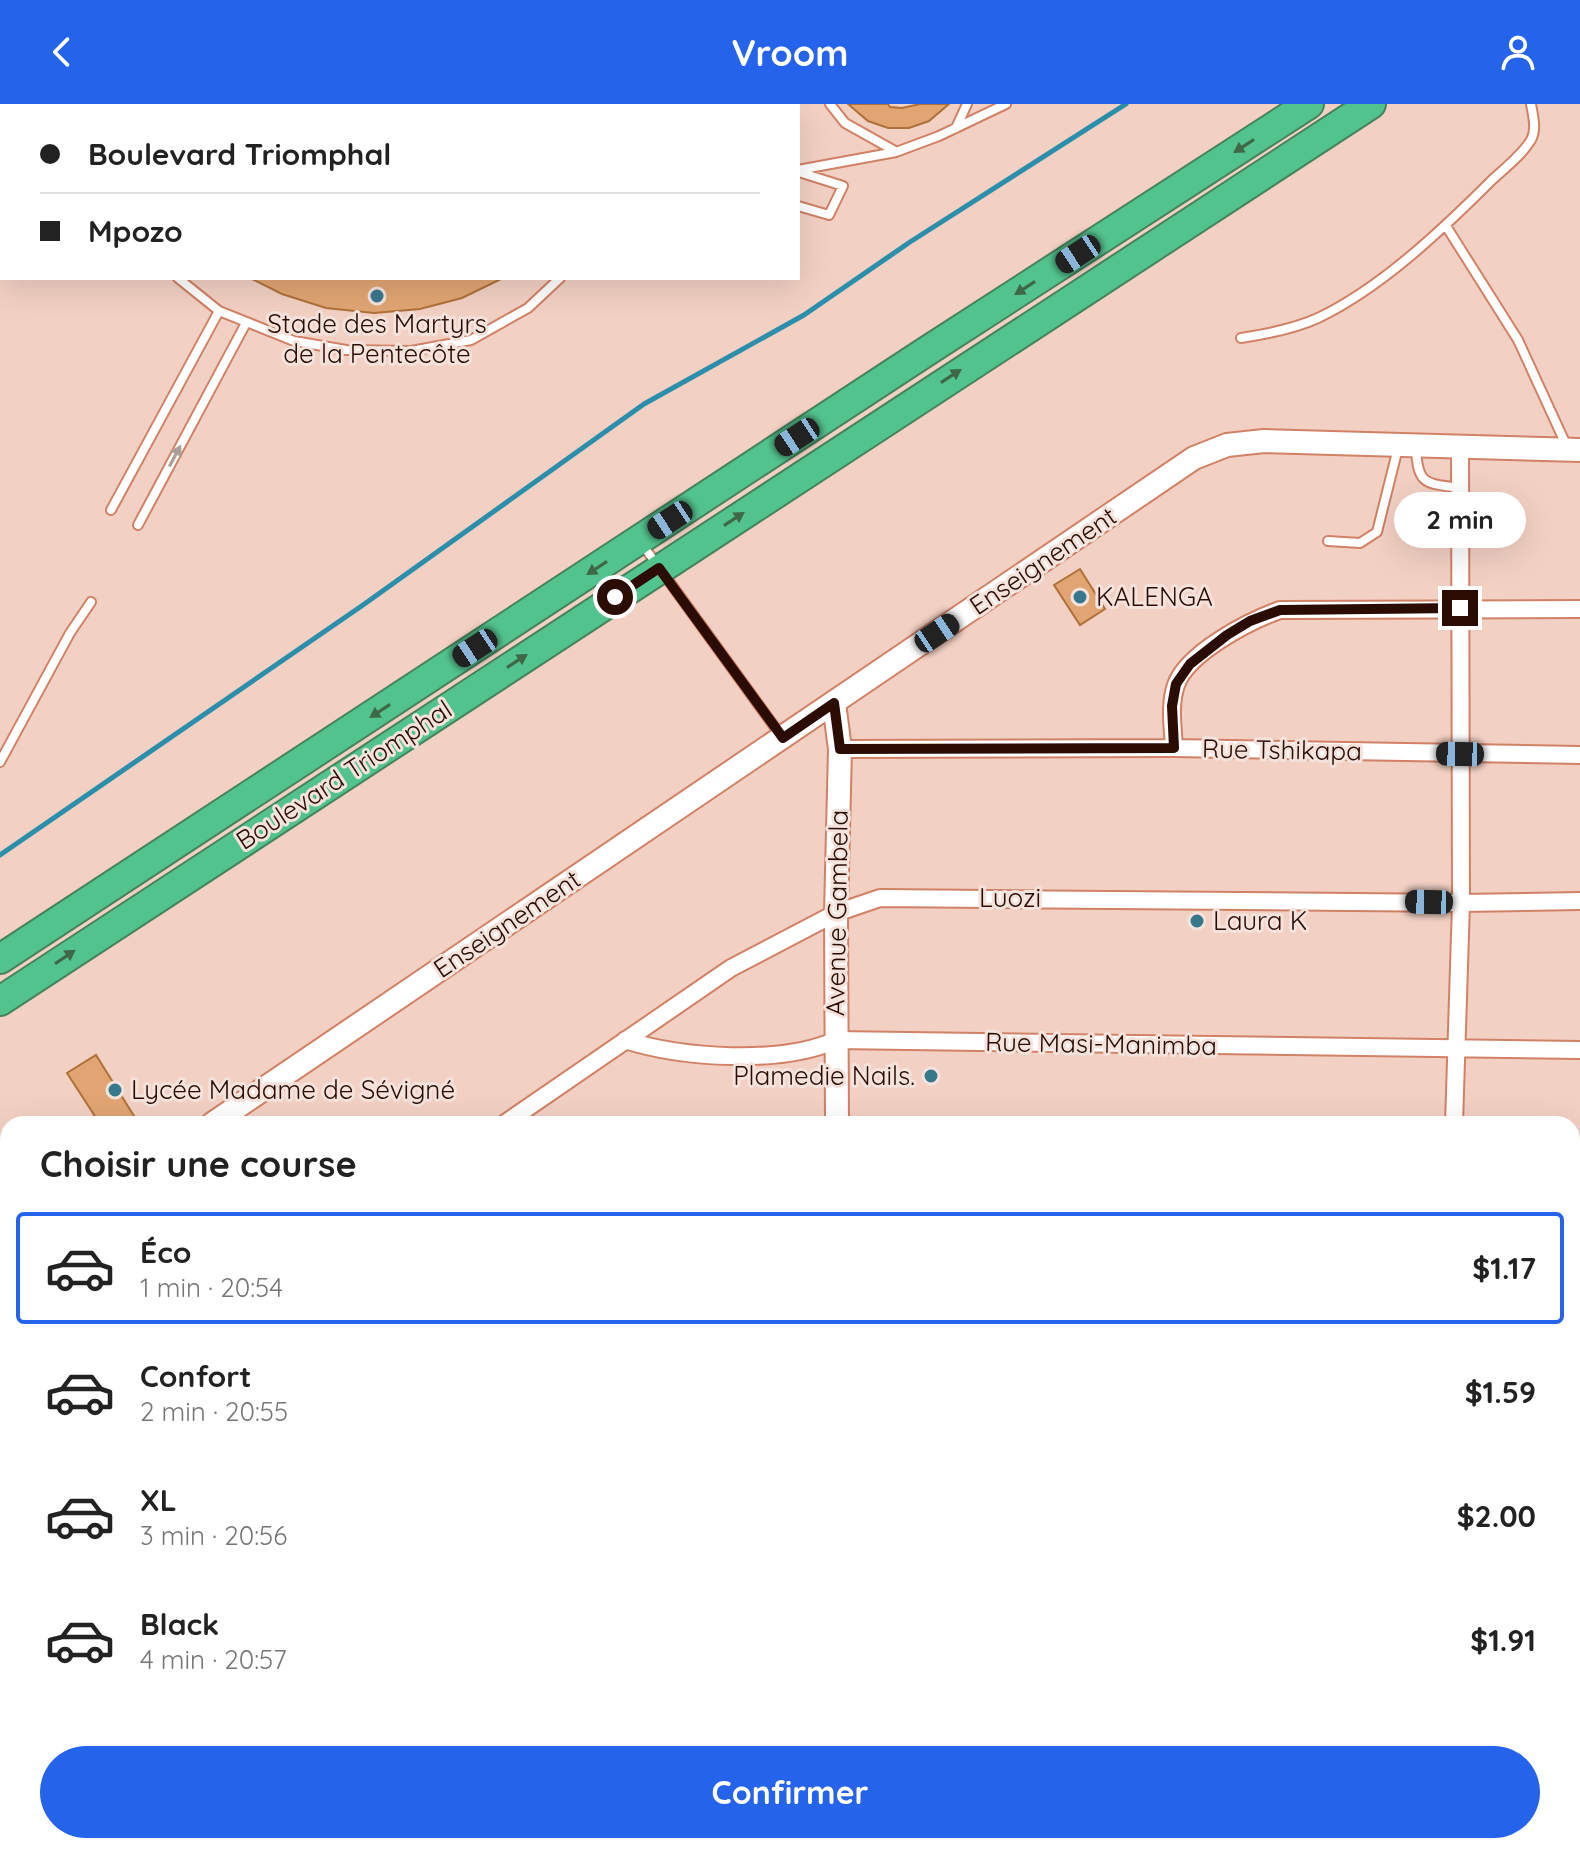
<!DOCTYPE html>
<html lang="fr">
<head>
<meta charset="utf-8">
<style>
  :root { --surface:#fff; --page:#f2f2f2; --text:#222; --muted:#767676; --line:#e0e0e0; --accent:#2563eb }
  body { margin:0; font-family:Quicksand,sans-serif; background:var(--page); color:var(--text); height:100vh; display:flex; flex-direction:column; font-size:30px; white-space:nowrap }
  * { box-sizing:border-box; margin:0 }
  p { font-size:26px; color:var(--muted) }
  .icon { flex:none; width:44px; height:44px; fill:none; stroke:currentColor; stroke-width:2; stroke-linecap:round; stroke-linejoin:round }
  .map { position:relative; flex:1; overflow:hidden }
  .drawer { position:absolute; left:0px; top:1012px; width:1580px; height:738px; display:flex; flex-direction:column; background:var(--surface); border-radius:24px 24px 0 0; box-shadow:0 8px 32px #0002 }
  .drawer>* { flex:none }
  .guide { position:absolute; left:0px; top:0px; width:800px; height:176px; box-shadow:0 8px 32px #0002; display:grid; align-content:center; height:176px; padding:0 40px; background:var(--surface) }
  .end { position:absolute; width:36px; height:36px; margin:-18px; border:10px solid #2a0c03; background:#fff; box-shadow:0 0 0 4px #fff }
  .from { border-radius:50% }
  .bubble { position:absolute; height:56px; border-radius:28px; background:var(--surface); box-shadow:0 8px 32px #0002; font-size:26px; font-weight:700; line-height:56px; text-align:center }
  .car { position:absolute; width:24px; height:48px; margin:-24px -12px; border-radius:10px; box-shadow:0 0 6px 2px #0007; background:linear-gradient(#222 24%,#8ab4d8 0 40%,#222 0 76%,#8ab4d8 0 86%,#222 0) }
  .guide b { display:flex; align-items:center; gap:28px; height:76px; font-size:30px }
  .guide b+b { border-top:2px solid var(--line) }
  .guide i { width:20px; height:20px; background:var(--text) }
  ul { padding:0; list-style:none }
  li { display:flex; align-items:center; gap:24px; height:112px; margin:0 16px 12px; padding:0 24px; border:4px solid transparent; border-radius:8px }
  li div { flex:1 }
  li b { display:block; font-size:30px }
  li em { font-style:normal; font-weight:700 }
  li.current { border-color:var(--accent) }
  li>.icon { width:72px; height:72px; stroke-width:1.5 }
  h2 { padding:0 40px; font-size:36px; line-height:96px }
  .primary-button { display:flex; gap:16px; margin-top:auto; padding:16px 40px }
  .primary-button a { flex:1; height:92px; border-radius:48px; background:var(--accent); color:#fff; font-size:32px; font-weight:700; line-height:92px; text-align:center }
  header { display:flex; justify-content:space-between; align-items:center; height:104px; padding:0 40px; background:var(--accent); color:#fff; font-size:36px; font-weight:700 }
  .map>svg:first-child { display:block }
  .green { fill:#f9baa3 }
  .lines { fill:none; stroke-linecap:round; stroke-linejoin:round }
  .stream { stroke:#2b8fab; stroke-width:5 }
  .building { fill:#e1a573; stroke:#af7139; stroke-width:2 }
  .lane-casing { stroke:#d18165; stroke-width:12 }
  .street-casing { stroke:#d18165; stroke-width:20 }
  .secondary-casing { stroke:#d18165; stroke-width:26 }
  .highway-casing { stroke:#45835d; stroke-width:32 }
  .lane { stroke:#fff; stroke-width:8 }
  .street { stroke:#fff; stroke-width:16 }
  .secondary { stroke:#fff; stroke-width:22 }
  .highway { stroke:#53c38e; stroke-width:28 }
  .oneway { fill:#3e6848 }
  .oneway2 { fill:#aa9e9a }
  .route { stroke:#2a0c03; stroke-width:10 }
  .poi-dot { fill:#38788b; stroke:#f4e2dc; stroke-width:3 }
  .labels { text-anchor:middle; stroke-width:6; stroke-linejoin:round; paint-order:stroke }
  .poi-label { font-size:26px; fill:#2a0c03; stroke:#f4e2dc; text-anchor:start }
  .street-label { font-size:26px; fill:#2a0c03; stroke:#f4e2dc }
</style>
</head>
<body>
<header><svg class="icon" aria-label="back" viewBox="0 0 24 24"><path d="M15 5l-7 7 7 7"/></svg>Vroom<svg class="icon" aria-label="person" viewBox="0 0 24 24"><circle cx="12" cy="8" r="4"/><path d="M4 21q1-7 8-7t8 7"/></svg></header>
<div class="map">
<svg width="1580" height="1749" viewBox="0 0 1580 1749">
  <rect width="100%" height="100%" fill="#f3d0c4"/>
  <path class="green" d="M98,0H628L627,2Z"/>
  <g class="lines">
    <path class="stream" d="M0,751L363,501L644,300L804,211L910,138L1126,0"/>
  </g>
  <path class="building" d="M98,0H236L238,2H99Z
    M514,0H628L513,2Z
    M848,0H888L890,3L902,4L920,0H949L929,17L909,24H888L868,17Z
    M250,174H503L462,194L420,205L374,209L326,204L282,190Z
    M1080,465L1105,505L1080,521L1054,481Z
    M96,951L139,1020H100L67,969Z
    M628,1742H670L671,1749H628Z
    M681,1742H728V1749H681Z"/>
  <g class="lines">
    <g class="lane-casing">
      <path id="lane" d="M39,0L40,2
        M830,0L845,19L895,47
        M668,2V0
        M956,24L967,0
        M798,66L896,48L939,32L1006,0
        M798,102L829,111L843,82L799,68
        M1446,122L1518,236L1568,345
        M178,174L219,207L294,237L346,246L411,247L471,236L528,204L560,174
        M1241,234C1267,230 1294,225 1318,214C1381,184 1443,125 1492,76C1505,64 1522,51 1531,36C1537,25 1533,12 1531,0
        M1416,345C1418,382 1426,379 1460,384
        M111,406L219,207
        M138,421L246,219
        M1328,437L1360,439L1377,428L1398,344
        M642,440L782,633
        M0,658L70,529L91,498"/>
    </g>
    <g class="street-casing">
      <path id="street" d="M1174,644C1173,624 1169,601 1176,581C1187,549 1249,517 1280,506L1580,505
        M840,645L1174,644L1580,651
        M625,936C682,954 781,961 836,936L1580,946
        M504,1020L731,864L836,809L880,794L1461,799L1580,797
        M1454,1020L1461,799L1460,341
        M1572,1103H1580
        M1572,1250H1580
        M0,1387H8
        M1572,1406H1580
        M1572,1561H1580
        M0,1614H8
        M1572,1706H1580
        M1446,1749V1742"/>
    </g>
    <g class="secondary-casing">
      <path id="secondary" d="M834,599L840,645L836,809L837,1020
        M212,1020L1194,354L1227,341L1264,337L1580,346
        M0,1203L8,1197
        M826,1742L827,1749
        M205,1749V1742"/>
    </g>
    <g class="highway-casing">
      <path id="highway" d="M0,855L924,249L1309,0
        M0,897L1371,0"/>
    </g>
    <use href="#lane" class="lane"/>
    <use href="#street" class="street"/>
    <use href="#secondary" class="secondary"/>
    <use href="#highway" class="highway"/>
  </g>
  <defs><path id="oneway-solid" d="M-6-.8H1V-3.2L6.5 0L1 3.2V.8H-6Z" transform="scale(2)"/></defs>
  <g class="oneway">
    <use href="#oneway-solid" transform="translate(1244 42) rotate(147)"/>
    <use href="#oneway-solid" transform="translate(1025 184) rotate(147)"/>
    <use href="#oneway-solid" transform="translate(951 272) rotate(-33)"/>
    <use href="#oneway-solid" transform="translate(734 415) rotate(-33)"/>
    <use href="#oneway-solid" transform="translate(597 464) rotate(147)"/>
    <use href="#oneway-solid" transform="translate(517 557) rotate(-33)"/>
    <use href="#oneway-solid" transform="translate(380 607) rotate(147)"/>
    <use href="#oneway-solid" transform="translate(65 853) rotate(-34)"/>
  </g>
  <use class="oneway2" href="#oneway-solid" transform="translate(175 352) rotate(-62)"/>
  <g class="lines">
    <path class="route" d="M615,493L659,464L783,634L834,599L840,645L1174,644L1172,602L1176,580L1190,560L1227,531L1250,517L1280,506L1460,504"/>
  </g>
  <g class="poi-dot">
    <circle cx="377" cy="192" r="8"/>
    <circle cx="1080" cy="493" r="8"/>
    <circle cx="1197" cy="817" r="8"/>
    <circle cx="931" cy="972" r="8"/>
    <circle cx="115" cy="986" r="8"/>
  </g>
  <g class="labels">
    <g class="poi-label">
      <text x="377" y="229" text-anchor="middle">Stade des Martyrs<tspan x="377" dy="30">de la Pentecôte</tspan></text>
      <text x="1096" y="502">KALENGA</text>
      <text x="1213" y="826">Laura K</text>
      <text x="915" y="981" text-anchor="end">Plamedie Nails.</text>
      <text x="131" y="995">Lycée Madame de Sévigné</text>
    </g>
    <g class="street-label">
      <text transform="translate(1043 457) rotate(-34)" y="9">Enseignement</text>
      <text transform="translate(1282 646) rotate(1)" y="9">Rue Tshikapa</text>
      <text transform="translate(344 671) rotate(-33)" y="9">Boulevard Triomphal</text>
      <text x="1010" y="803">Luozi</text>
      <text transform="translate(837 809) rotate(-89)" y="9">Avenue Gambela</text>
      <text transform="translate(507 820) rotate(-34)" y="9">Enseignement</text>
      <text transform="translate(1101 940) rotate(1)" y="9">Rue Masi-Manimba</text>
    </g>
  </g>
</svg>
<i class="end from" style="left:615px;top:493px"></i>
<i class="end" style="left:1460px;top:504px"></i>
<div class="bubble" style="left:1394px;top:388px;width:132px">2 min</div>
<i class="car" style="left:1078px;top:150px;rotate:237deg"></i>
<i class="car" style="left:797px;top:333px;rotate:237deg"></i>
<i class="car" style="left:670px;top:416px;rotate:237deg"></i>
<i class="car" style="left:937px;top:529px;rotate:56deg"></i>
<i class="car" style="left:475px;top:544px;rotate:237deg"></i>
<i class="car" style="left:1460px;top:650px;rotate:271deg"></i>
<i class="car" style="left:1429px;top:798px;rotate:271deg"></i>
<div class="guide">
<b><i class="from"></i>Boulevard Triomphal</b>
<b><i></i>Mpozo</b>
</div>
<section class="drawer">
<h2>Choisir une course</h2>
<ul>
<li class="current"><svg class="icon" aria-label="car" viewBox="0 0 24 24"><path d="M5 17H2v-5l4-1 3-4h7l3 4 3 1v5h-3M9 17h6M6 11h13"/><circle cx="7" cy="17" r="2"/><circle cx="17" cy="17" r="2"/></svg><div><b>Éco</b><p>1 min · 20:54</p></div><em>$1.17</em></li>
<li><svg class="icon" aria-label="car" viewBox="0 0 24 24"><path d="M5 17H2v-5l4-1 3-4h7l3 4 3 1v5h-3M9 17h6M6 11h13"/><circle cx="7" cy="17" r="2"/><circle cx="17" cy="17" r="2"/></svg><div><b>Confort</b><p>2 min · 20:55</p></div><em>$1.59</em></li>
<li><svg class="icon" aria-label="car" viewBox="0 0 24 24"><path d="M5 17H2v-5l4-1 3-4h7l3 4 3 1v5h-3M9 17h6M6 11h13"/><circle cx="7" cy="17" r="2"/><circle cx="17" cy="17" r="2"/></svg><div><b>XL</b><p>3 min · 20:56</p></div><em>$2.00</em></li>
<li><svg class="icon" aria-label="car" viewBox="0 0 24 24"><path d="M5 17H2v-5l4-1 3-4h7l3 4 3 1v5h-3M9 17h6M6 11h13"/><circle cx="7" cy="17" r="2"/><circle cx="17" cy="17" r="2"/></svg><div><b>Black</b><p>4 min · 20:57</p></div><em>$1.91</em></li>
</ul>
<div class="primary-button"><a>Confirmer</a></div>
</section>
</div>
</body>
</html>
